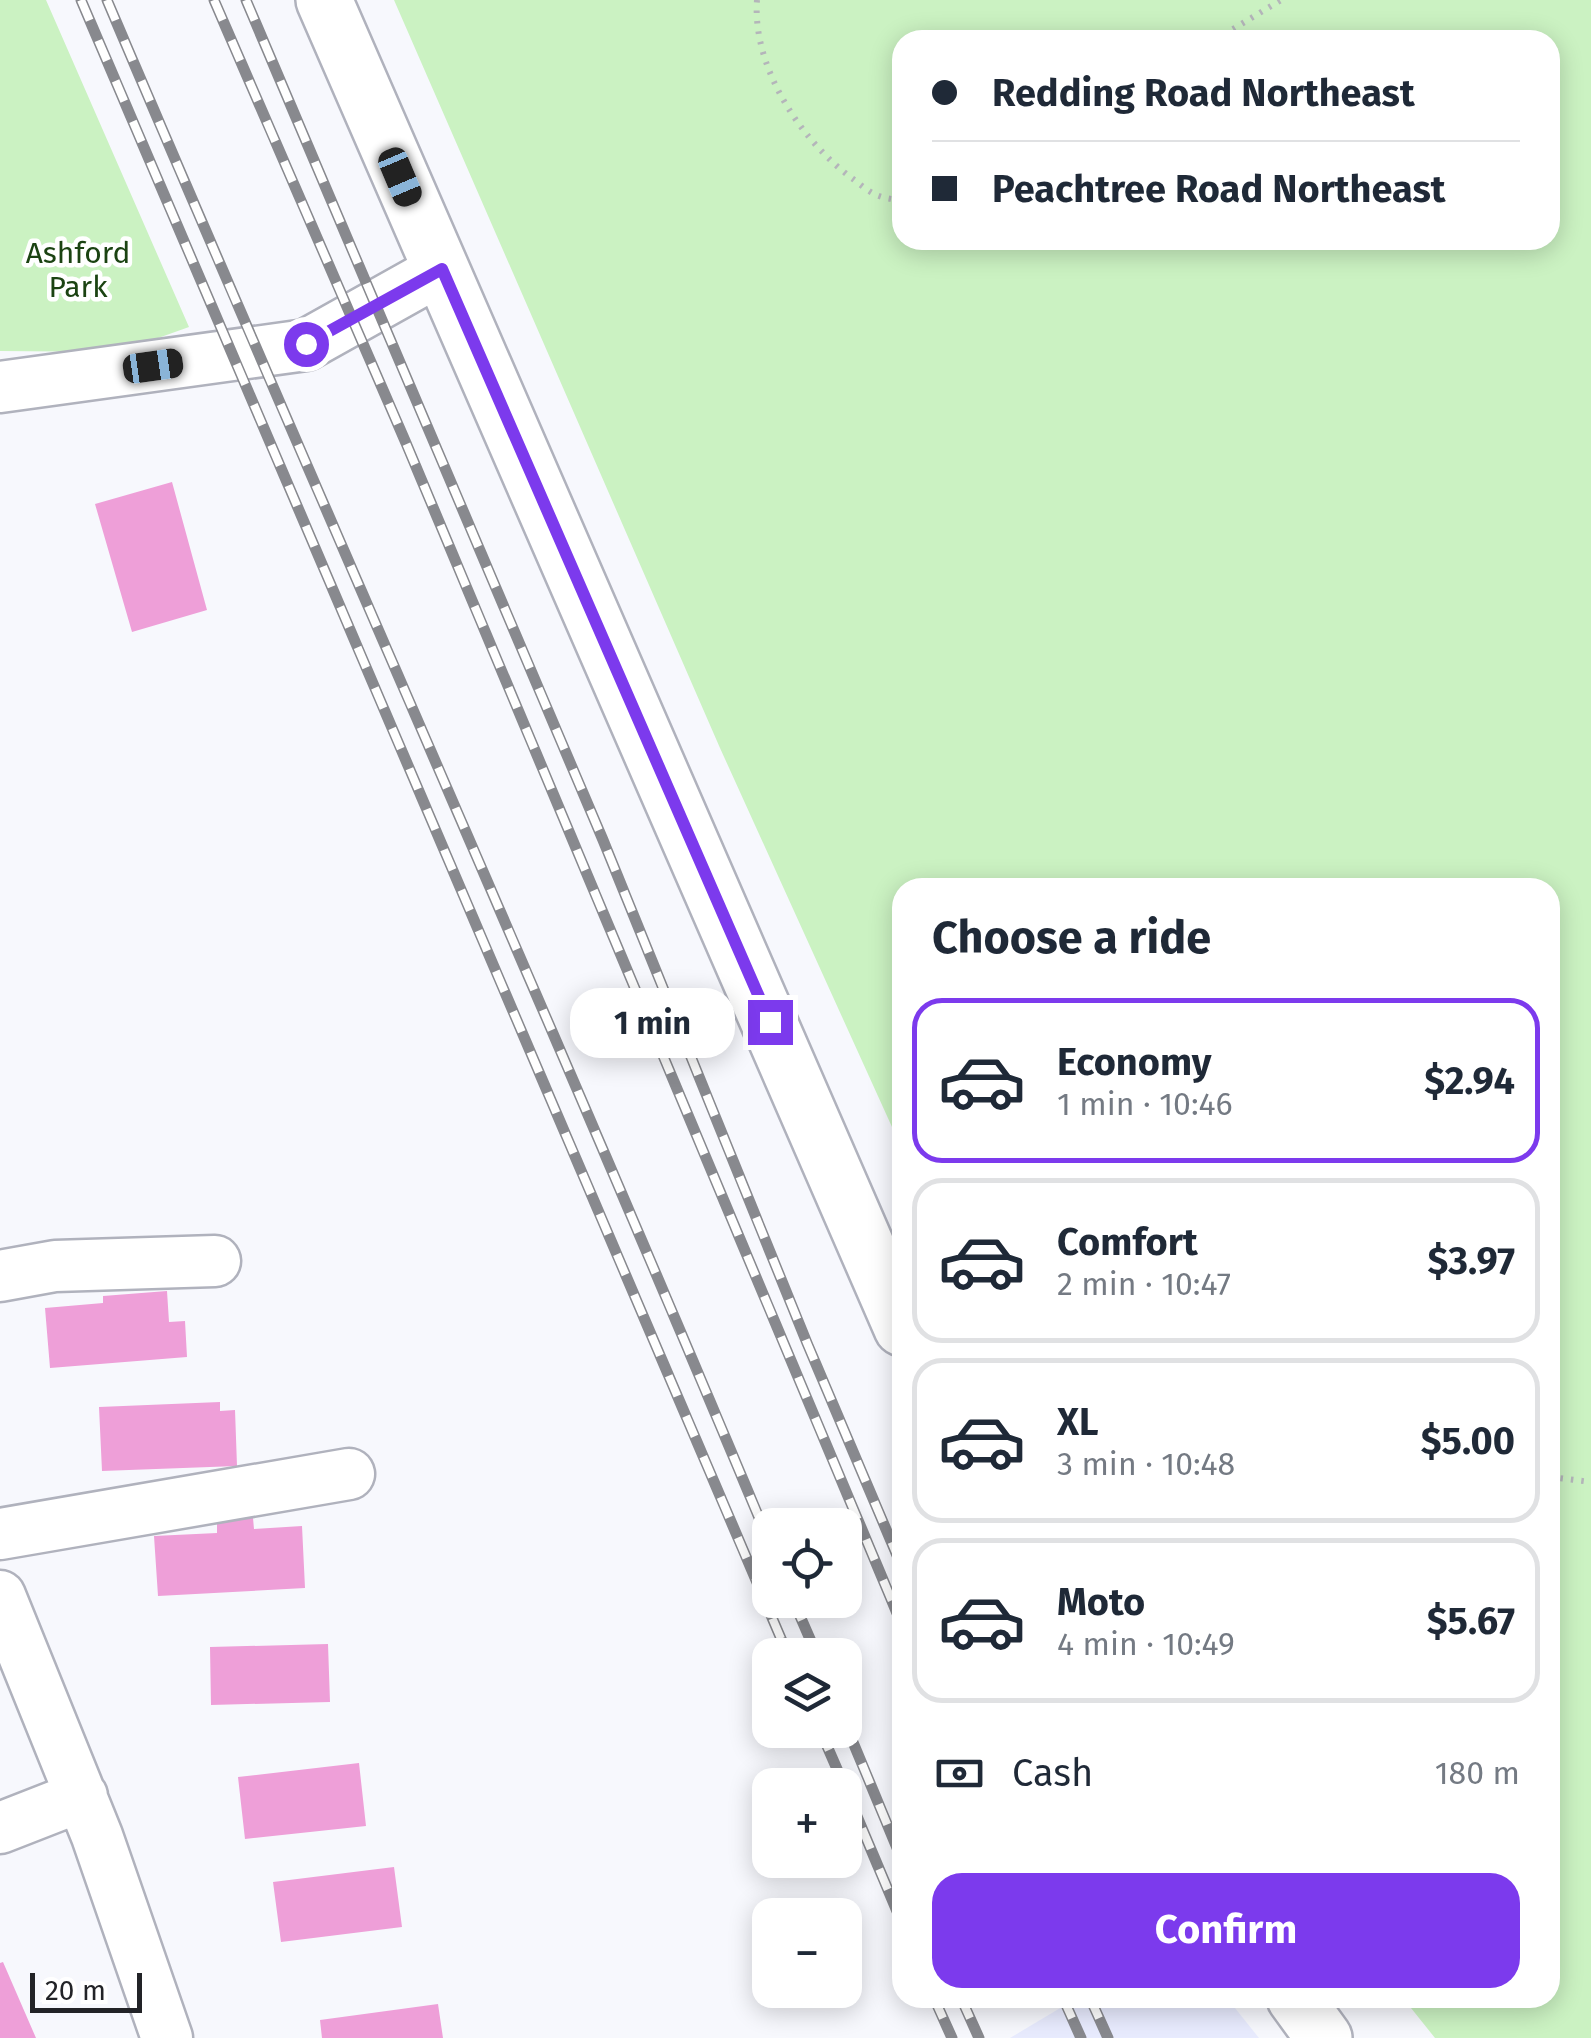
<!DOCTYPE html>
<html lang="en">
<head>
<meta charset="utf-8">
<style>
  :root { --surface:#fff; --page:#f2f2f3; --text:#1f2937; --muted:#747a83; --line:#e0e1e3; --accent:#7c3aed }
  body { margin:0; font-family:"Fira Sans",sans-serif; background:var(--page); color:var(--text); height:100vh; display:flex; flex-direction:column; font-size:38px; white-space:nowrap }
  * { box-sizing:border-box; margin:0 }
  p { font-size:32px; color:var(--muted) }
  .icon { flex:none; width:55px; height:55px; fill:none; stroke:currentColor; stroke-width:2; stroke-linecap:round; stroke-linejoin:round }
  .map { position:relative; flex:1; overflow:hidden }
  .panel { position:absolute; left:892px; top:878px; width:668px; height:1130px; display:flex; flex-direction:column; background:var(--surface); border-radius:30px; box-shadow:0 5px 25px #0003 }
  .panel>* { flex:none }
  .guide { position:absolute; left:892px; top:30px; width:668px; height:220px; border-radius:30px; box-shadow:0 5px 25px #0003; display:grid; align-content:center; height:220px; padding:0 40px; background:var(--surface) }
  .fabs { position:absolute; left:752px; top:1508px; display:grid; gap:20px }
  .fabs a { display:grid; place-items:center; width:110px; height:110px; border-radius:20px; background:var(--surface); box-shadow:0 5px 25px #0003; font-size:50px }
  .scale { position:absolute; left:30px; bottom:25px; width:112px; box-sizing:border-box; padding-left:10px; border:5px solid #222327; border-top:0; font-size:28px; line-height:35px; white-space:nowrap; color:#222327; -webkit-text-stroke:8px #fff; paint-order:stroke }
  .end { position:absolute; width:45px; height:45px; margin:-22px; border:12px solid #7c3aed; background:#fff; box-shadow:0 0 0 5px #fff }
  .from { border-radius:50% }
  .bubble { position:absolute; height:70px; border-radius:30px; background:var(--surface); box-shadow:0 5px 25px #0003; font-size:32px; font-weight:700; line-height:70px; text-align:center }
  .car { position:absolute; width:30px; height:60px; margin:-30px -15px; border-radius:12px; box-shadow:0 0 8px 2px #0007; background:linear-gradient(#222 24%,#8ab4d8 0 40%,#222 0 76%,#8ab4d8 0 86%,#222 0) }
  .guide b { display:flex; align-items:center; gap:35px; height:95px; font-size:38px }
  .guide b+b { border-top:2px solid var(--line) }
  .guide i { width:25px; height:25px; background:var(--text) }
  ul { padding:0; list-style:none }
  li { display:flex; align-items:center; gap:30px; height:165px; margin:0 20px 15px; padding:0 20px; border:5px solid var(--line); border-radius:30px }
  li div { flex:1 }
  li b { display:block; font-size:38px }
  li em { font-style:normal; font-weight:700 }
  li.selected { border-color:var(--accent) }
  li>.icon { width:90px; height:90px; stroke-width:1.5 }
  h2 { padding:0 40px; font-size:45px; line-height:120px }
  .pay { display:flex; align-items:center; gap:25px; height:110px; padding:0 40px; font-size:38px }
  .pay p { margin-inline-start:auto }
  .action { display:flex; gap:20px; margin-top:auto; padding:20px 40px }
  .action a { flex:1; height:115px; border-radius:30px; background:var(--accent); color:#fff; font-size:40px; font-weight:700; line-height:115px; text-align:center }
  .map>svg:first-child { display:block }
  .built { fill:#e8ebfe }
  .green { fill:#cbf2c2; fill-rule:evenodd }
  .building { fill:#ee9fd8 }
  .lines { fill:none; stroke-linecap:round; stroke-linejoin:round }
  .minor-casing { stroke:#b0b2bd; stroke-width:55 }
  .highway-casing { stroke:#b0b2bd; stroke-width:60 }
  .path { stroke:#b4b5ba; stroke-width:6; stroke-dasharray:2.5 8; stroke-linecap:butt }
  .minor { stroke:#fff; stroke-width:50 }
  .highway { stroke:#fff; stroke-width:55 }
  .rail-casing { stroke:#88898e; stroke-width:11 }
  .rail { stroke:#fff; stroke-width:8; stroke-dasharray:22; stroke-linecap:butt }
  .route { stroke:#7c3aed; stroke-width:12 }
  .labels { text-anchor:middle; stroke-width:9; stroke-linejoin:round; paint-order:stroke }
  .park-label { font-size:30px; fill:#1b4312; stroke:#fff }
</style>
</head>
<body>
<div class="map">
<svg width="1591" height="2038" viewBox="0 0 1591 2038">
  <rect width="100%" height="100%" fill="#f7f8fd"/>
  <path class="built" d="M1077,1998H1227L1259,2038H1010Z"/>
  <path class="green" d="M0,0H46L189,327L119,352L0,351Z
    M394,0H1591V2038H1435L1403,1998H1550V888H902V1149L720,748ZM1550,40V240H902V40Z"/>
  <path class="building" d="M172,482L207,610L132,632L95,504Z
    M167,1291L169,1322L185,1321L187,1357L50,1368L45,1308L103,1303V1296Z
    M220,1402V1411L235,1410L237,1466L102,1471L99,1407Z
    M253,1518L254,1529L302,1526L305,1588L158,1596L154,1536L217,1533V1520Z
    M328,1644L330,1702L211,1705L210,1647Z
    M359,1763L366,1826L245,1839L238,1777Z
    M394,1867L402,1927L281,1942L273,1882Z
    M3,1962L36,2038H0V1963Z
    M438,2004L443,2038H322L320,2020Z"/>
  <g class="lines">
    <g class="minor-casing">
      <path id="minor" d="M0,387L306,345L442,269
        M0,1276L55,1266L215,1261
        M0,1534L349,1474
        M0,1596L97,1836L167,2038
        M0,1828L82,1796"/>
    </g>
    <g class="highway-casing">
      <path id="highway" d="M324,0L902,1328
        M1295,1998L1324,2038"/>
    </g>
    <path class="path" d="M757,0C752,67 801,141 853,179C861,185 870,193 879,196C887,199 895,199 902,201
      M1215,40L1281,0
      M1550,1477L1591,1482"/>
    <use href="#minor" class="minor"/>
    <use href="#highway" class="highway"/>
    <g class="rail-casing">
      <path id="rail" d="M81,0L788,1655
        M107,0C326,515 554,1027 770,1544
        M214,0L406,443L902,1625
        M246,0L603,840L807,1343L902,1567
        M793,1600L817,1655
        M845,1723L902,1860
        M820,1730L844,1785
        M845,1788L902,1923
        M934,1998L952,2038
        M961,1998L979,2038
        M1063,1998L1081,2038
        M1090,1998L1108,2038"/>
    </g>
    <use href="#rail" class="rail"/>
  </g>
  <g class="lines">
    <path class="route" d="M306,344L442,269L770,1022"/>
  </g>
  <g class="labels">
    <g class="park-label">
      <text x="78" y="263">Ashford<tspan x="78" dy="34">Park</tspan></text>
    </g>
  </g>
</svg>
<div class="fabs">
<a><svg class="icon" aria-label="locate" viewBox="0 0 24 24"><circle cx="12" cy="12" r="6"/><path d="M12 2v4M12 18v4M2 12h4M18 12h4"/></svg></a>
<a><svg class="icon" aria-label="layers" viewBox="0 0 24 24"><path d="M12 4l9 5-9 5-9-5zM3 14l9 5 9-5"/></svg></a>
<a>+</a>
<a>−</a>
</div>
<div class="scale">20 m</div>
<i class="end from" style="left:306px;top:344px"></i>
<i class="end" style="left:770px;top:1022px"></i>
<div class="bubble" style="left:570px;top:988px;width:165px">1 min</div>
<i class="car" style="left:400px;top:177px;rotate:157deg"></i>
<i class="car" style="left:153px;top:366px;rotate:82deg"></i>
<div class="guide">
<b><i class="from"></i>Redding Road Northeast</b>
<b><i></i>Peachtree Road Northeast</b>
</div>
<section class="panel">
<h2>Choose a ride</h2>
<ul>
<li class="selected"><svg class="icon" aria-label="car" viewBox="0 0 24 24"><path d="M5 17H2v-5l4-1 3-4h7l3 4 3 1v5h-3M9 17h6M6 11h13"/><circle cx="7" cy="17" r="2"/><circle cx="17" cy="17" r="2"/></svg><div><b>Economy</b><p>1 min · 10:46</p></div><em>$2.94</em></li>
<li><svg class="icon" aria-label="car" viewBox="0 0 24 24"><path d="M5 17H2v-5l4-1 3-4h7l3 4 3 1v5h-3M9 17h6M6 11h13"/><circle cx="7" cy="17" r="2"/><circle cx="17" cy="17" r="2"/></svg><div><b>Comfort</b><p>2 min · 10:47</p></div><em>$3.97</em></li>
<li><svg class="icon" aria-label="car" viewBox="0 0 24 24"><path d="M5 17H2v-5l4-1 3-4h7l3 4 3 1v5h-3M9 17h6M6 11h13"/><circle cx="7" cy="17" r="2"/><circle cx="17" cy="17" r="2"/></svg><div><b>XL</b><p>3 min · 10:48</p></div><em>$5.00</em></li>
<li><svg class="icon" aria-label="car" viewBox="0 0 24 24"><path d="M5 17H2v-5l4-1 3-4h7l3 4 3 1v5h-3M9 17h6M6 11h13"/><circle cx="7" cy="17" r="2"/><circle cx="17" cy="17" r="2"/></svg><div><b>Moto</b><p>4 min · 10:49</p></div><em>$5.67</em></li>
</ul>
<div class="pay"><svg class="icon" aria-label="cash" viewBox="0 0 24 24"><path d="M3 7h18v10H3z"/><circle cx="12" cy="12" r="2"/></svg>Cash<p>180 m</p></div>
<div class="action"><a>Confirm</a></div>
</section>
</div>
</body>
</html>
